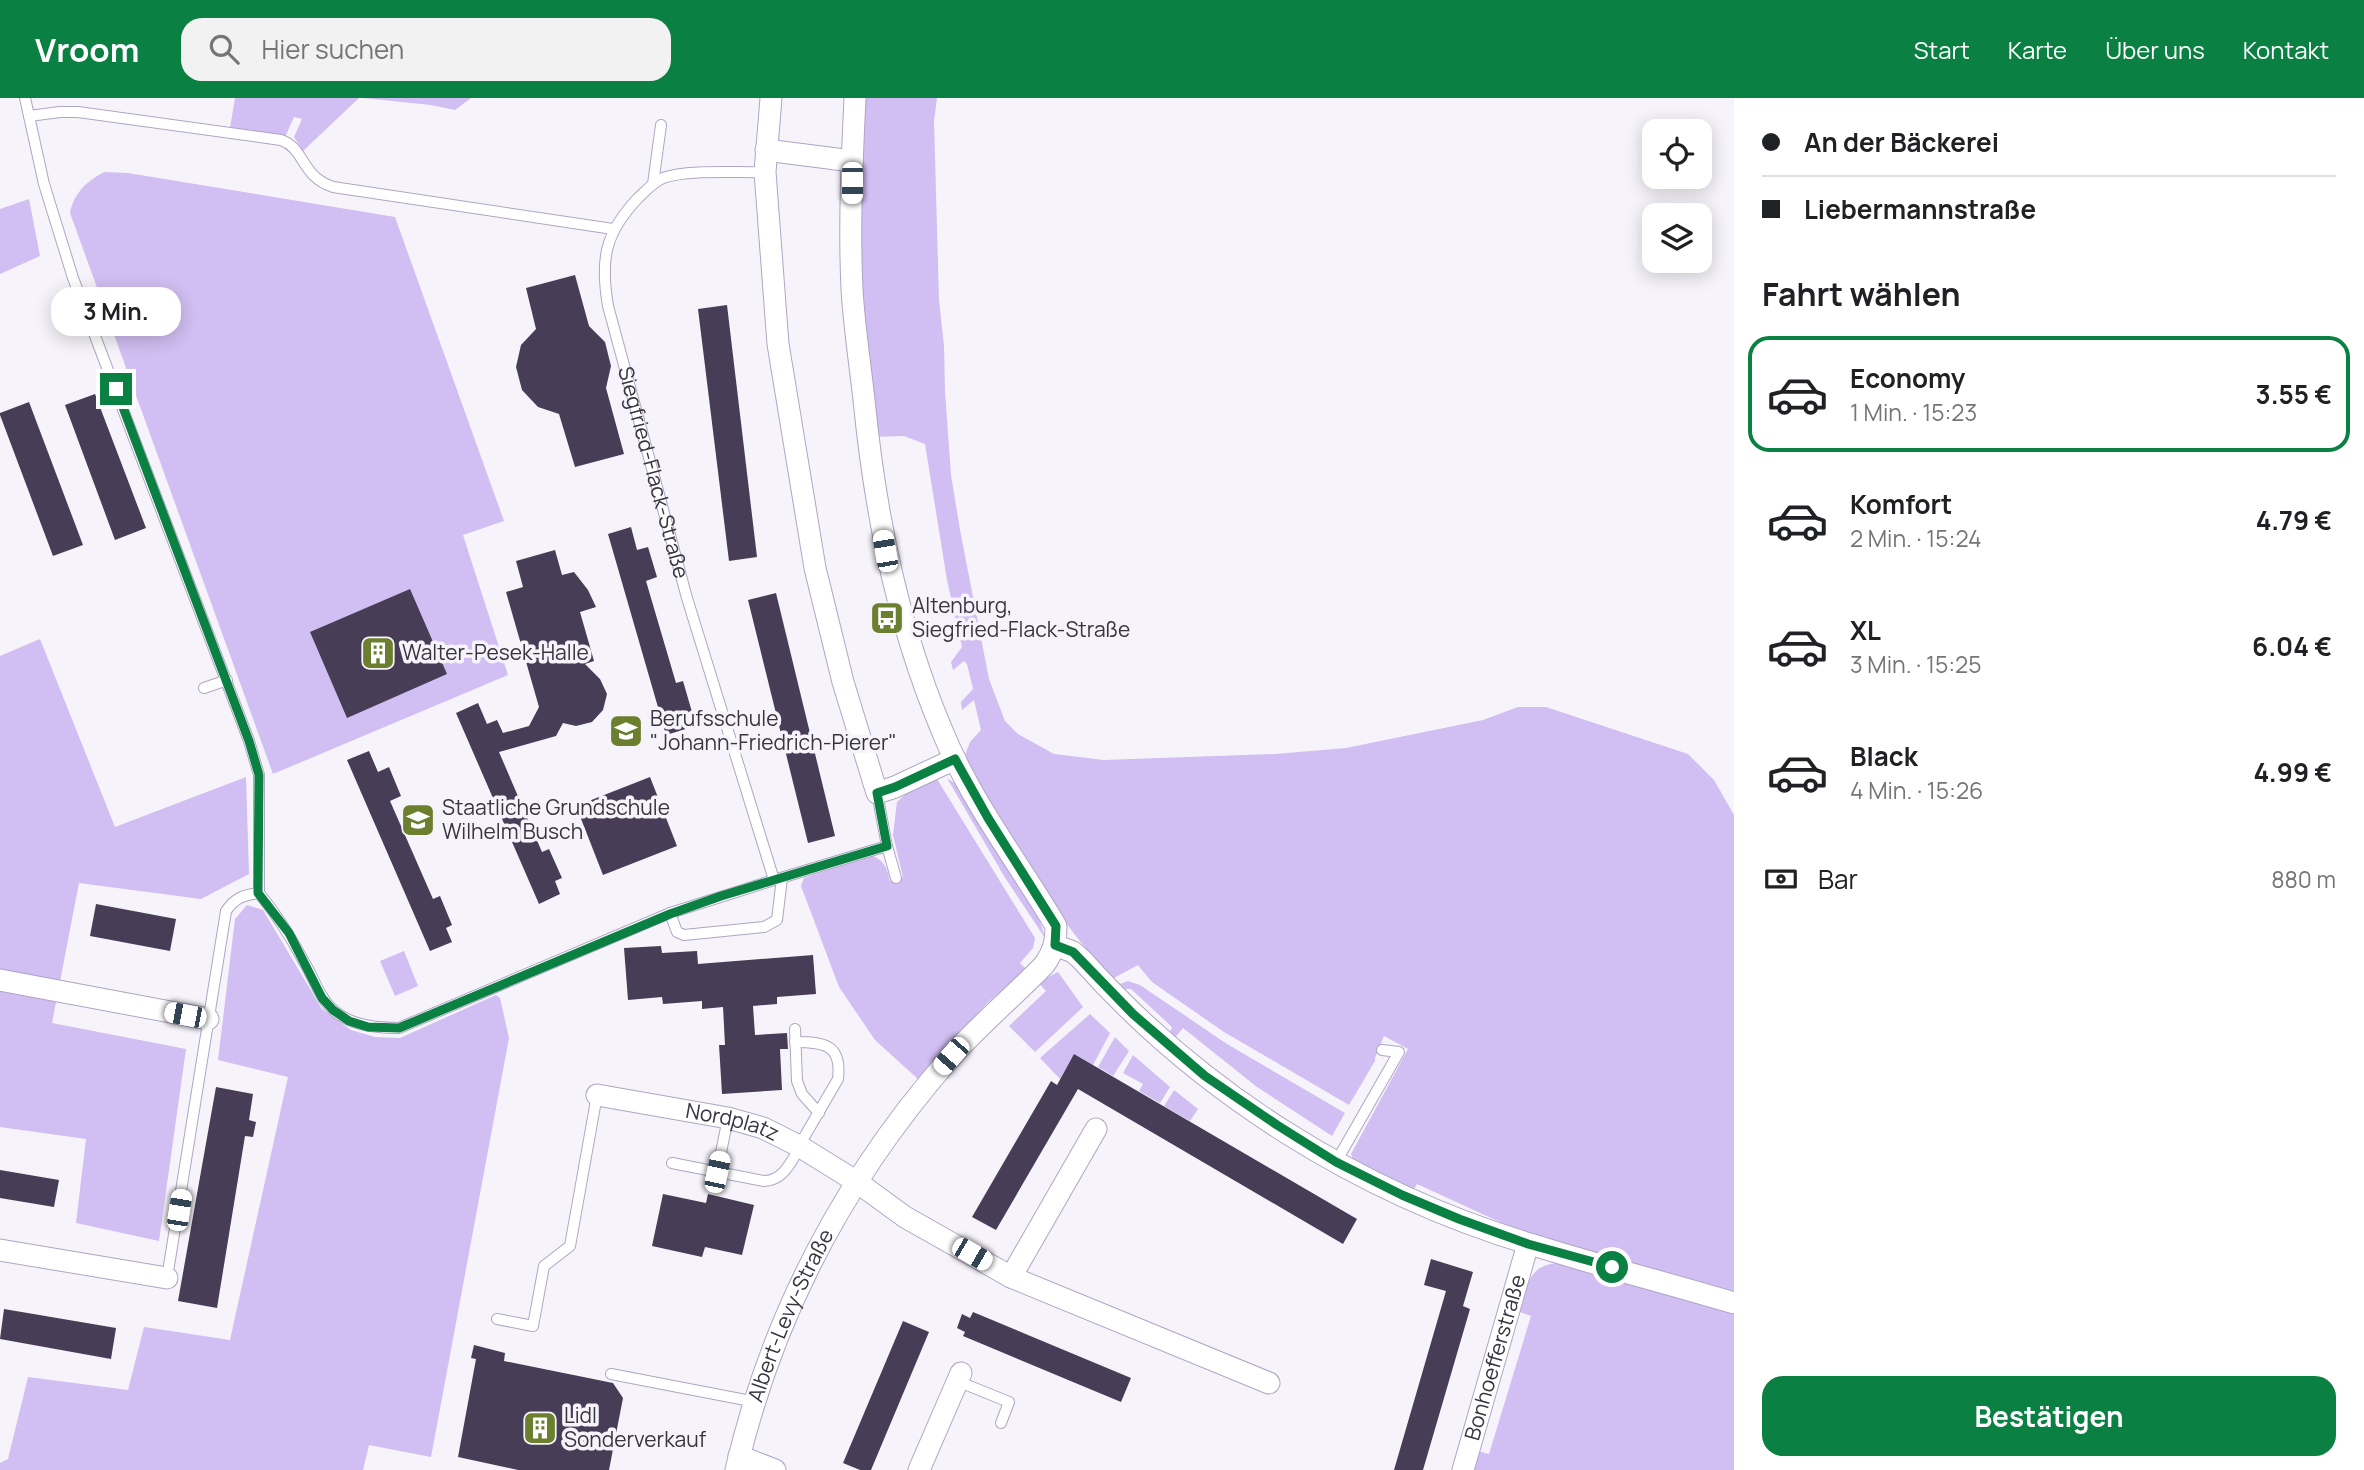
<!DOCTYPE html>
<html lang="de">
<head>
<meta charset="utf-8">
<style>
  :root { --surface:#fff; --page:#f2f2f2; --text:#202124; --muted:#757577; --line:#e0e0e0; --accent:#0b8043 }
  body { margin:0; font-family:Manrope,sans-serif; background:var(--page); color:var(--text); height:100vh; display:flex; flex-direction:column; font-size:26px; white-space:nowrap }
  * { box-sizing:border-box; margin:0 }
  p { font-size:23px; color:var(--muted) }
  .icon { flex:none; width:38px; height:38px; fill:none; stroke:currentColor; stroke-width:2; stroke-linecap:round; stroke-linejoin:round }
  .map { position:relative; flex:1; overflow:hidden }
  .sheet { display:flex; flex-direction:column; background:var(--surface); width:630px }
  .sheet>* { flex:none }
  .top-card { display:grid; align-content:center; height:154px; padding:0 28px; background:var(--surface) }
  .fabs { position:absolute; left:1642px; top:21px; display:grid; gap:14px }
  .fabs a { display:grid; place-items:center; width:70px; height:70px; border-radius:14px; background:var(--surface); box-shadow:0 4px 18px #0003; font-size:35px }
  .end { position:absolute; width:32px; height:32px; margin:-16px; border:9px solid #0b8043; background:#fff; box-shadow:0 0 0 4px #fff }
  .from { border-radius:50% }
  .bubble { position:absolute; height:49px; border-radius:21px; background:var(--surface); box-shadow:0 4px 18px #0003; font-size:23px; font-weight:700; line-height:49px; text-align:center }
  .car { position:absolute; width:21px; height:42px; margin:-21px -10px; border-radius:9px; box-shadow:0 0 5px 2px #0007; background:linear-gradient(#fff 24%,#345 0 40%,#fff 0 76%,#345 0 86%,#fff 0) }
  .top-card b { display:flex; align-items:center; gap:24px; height:66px; font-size:26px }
  .top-card b+b { border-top:2px solid var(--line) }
  .top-card i { width:18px; height:18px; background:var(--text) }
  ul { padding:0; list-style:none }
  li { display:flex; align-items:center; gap:21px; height:116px; margin:0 14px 10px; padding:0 14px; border:4px solid transparent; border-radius:21px }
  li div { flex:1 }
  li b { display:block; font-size:26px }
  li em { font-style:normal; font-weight:700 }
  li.active { border-color:var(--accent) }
  li>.icon { width:63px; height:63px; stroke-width:1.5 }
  h2 { padding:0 28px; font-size:32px; line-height:84px }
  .pay { display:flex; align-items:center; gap:18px; height:77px; padding:0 28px; font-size:26px }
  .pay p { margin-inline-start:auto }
  .primary-button { display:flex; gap:14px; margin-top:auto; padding:14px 28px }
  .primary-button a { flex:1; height:80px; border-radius:21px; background:var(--accent); color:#fff; font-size:28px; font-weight:700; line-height:80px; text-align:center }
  header { display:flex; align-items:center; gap:42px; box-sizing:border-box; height:98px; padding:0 35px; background:var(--accent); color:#fff }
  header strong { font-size:33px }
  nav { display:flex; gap:38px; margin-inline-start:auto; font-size:24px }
  .search { width:490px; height:63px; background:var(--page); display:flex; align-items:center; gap:18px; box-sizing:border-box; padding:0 24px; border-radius:21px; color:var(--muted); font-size:26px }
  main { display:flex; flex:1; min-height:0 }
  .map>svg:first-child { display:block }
  .green { fill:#d1bef2 }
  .building { fill:#473d57 }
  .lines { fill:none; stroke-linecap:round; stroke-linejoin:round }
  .lane-casing { stroke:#afa5c4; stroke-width:12 }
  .street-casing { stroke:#afa5c4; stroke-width:23 }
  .lane { stroke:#fff; stroke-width:10 }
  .street { stroke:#fff; stroke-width:21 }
  .route { stroke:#0b8043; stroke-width:9 }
  .labels { text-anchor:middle; stroke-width:7; stroke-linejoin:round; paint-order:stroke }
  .street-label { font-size:21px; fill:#383440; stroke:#f6f4fa }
  .poi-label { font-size:21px; fill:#383440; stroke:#f6f4fa; text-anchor:start }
</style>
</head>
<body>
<header>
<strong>Vroom</strong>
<div class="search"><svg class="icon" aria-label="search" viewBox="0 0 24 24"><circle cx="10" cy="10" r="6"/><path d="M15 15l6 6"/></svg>Hier suchen</div>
<nav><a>Start</a><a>Karte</a><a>Über uns</a><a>Kontakt</a></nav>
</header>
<main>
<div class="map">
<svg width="1734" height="1372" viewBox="0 0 1734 1372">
  <rect width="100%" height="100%" fill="#f6f4fa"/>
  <path class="green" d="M235,0H359L303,53L294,39L302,21L294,19L285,39L230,30Z
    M363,0H471L455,12L431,7Z
    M855,0H937L934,23L939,202L944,248L945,294L951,377L960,432L989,581L1005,623L1018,636L1054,656L1104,662L1275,656L1346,650L1483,622L1518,609H1546L1688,656L1714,682L1734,717V1196L1568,1147L1504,1126L1417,1086L1412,1094L1355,1067L1351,1056L1408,951L1384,938L1375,960V963L1349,1007L1224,934L1152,884L1138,867L1112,881C1052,816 1006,736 965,657L970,644L981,632L974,602L962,612L961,604L973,591L967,566L964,563L953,572L951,564L962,549L947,482L925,346L904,338L868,339Z
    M104,74L128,75L395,119L504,423L463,437L508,577L273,676L70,115C74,95 86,84 104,74Z
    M29,101L40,158L0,176V111Z
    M40,541L115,729L246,679L249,776L201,801L79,785L52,925L186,951L159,1143L76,1125L86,1041L0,1029V558Z
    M947,680L960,689L1039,819L1045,840L1004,778Z
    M937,681L1035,840L1033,850L1020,865L1026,871L986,906L919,982L875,942L839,889L801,788L804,780L871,757C885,763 887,770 890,783L903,779L893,737L897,704L908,694Z
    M247,807L263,812L322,911L351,932L375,939L400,940L496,897L500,900L509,940L431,1359L369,1347L363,1372H0V1365L8,1361L28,1279L128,1292L144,1229L230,1242L288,979L218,962L235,821Z
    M404,853L418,888L395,898L380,863Z
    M1058,874L1083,909L1035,954L1009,928L1046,893L1038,884Z
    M1128,883L1140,887L1227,946L1345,1015L1332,1038L1257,989L1183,930L1174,941L1169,937L1172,929L1131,891H1121L1117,887Z
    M1090,916L1110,935L1093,967L1074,956L1060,981L1040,960Z
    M1115,939L1129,953L1113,978L1098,969Z
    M1133,957L1170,989L1160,1005L1139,993L1143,986L1123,975Z
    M1174,992L1198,1011L1190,1023L1164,1008Z
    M1561,1165L1734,1211V1372H1472L1478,1353L1489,1356L1531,1218L1520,1214C1528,1186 1528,1166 1561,1165Z"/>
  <path class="building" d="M575,177L589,228L605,244L611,268L606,290L624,356L575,369L559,316L538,309L522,292L516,269L521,247L536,231L526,190Z
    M727,207L757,459L729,463L698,211Z
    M95,296L146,430L115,442L65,307Z
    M29,304L83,447L53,458L0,317V315Z
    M631,429L637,452L648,449L657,479L646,483L676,585L683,583L692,614L685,616L689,630L666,637L608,436Z
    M555,452L562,477L574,474L588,492L596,509L580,514L594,563L585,566L600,581L607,596L603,612L592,624L576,628L563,625L556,638L499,654L542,754L549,751L562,780L555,783L560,796L539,806L456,615L478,605L487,626L497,622L503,635L529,628L539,609L506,494L523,489L516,463Z
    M410,491L447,576L347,620L310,534Z
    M776,495L835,738L808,745L748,502Z
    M369,653L378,674L389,669L401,698L390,703L433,801L440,798L452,827L446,830L452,844L430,853L347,662Z
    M650,679L677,748L603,777L576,708Z
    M96,806L176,821L170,853L90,838Z
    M661,848L662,855L697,853L698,866L813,857L816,896L777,899V906L753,908L755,937L787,935L788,951H780L782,992L722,996L719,947H725L723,909L702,911V903L663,906L662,899L628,902L624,850Z
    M1074,956L1357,1121L1343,1146L1078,991L996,1132L972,1119L1051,983L1057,987Z
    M216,989L253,996L249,1022L256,1024L253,1039L245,1038L217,1210L178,1203Z
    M0,1072L59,1082L54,1109L0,1100Z
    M663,1096L706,1105L708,1096L754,1107L742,1157L705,1149L702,1159L652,1148Z
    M1431,1161L1473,1174L1463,1208L1470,1211L1423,1372H1394L1446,1193L1424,1187Z
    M4,1211L116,1230L111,1261L0,1241Z
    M973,1214L1131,1280L1121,1304L963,1238L965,1234L957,1230L962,1216L970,1220Z
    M903,1223L929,1234L871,1372H860L843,1365Z
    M474,1247L505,1255L504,1263L613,1285L623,1300L609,1372H518L458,1359L476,1261L471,1260Z"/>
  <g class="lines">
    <g class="lane-casing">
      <g id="lane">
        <path d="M25,0L44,86L73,180L249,643L259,677V795"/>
        <path d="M29,18L60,14H78L281,42C305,50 301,79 333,89L613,131"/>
        <path id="s1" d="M765,74C737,75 688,71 663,80C653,84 646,93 638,100C605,135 600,161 608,208L687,500L774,782L887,748L877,695"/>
        <path d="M653,86L661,27"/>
        <path d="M204,590L227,582"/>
        <path d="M887,748L896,780"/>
        <path d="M259,795C277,817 291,839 304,864C311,875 315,887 322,898C338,926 370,930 399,930L670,815L774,782"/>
        <path d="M670,815L677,834L684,837L764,829L777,822L782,780"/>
        <path d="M795,931L797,983L802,996L819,1015"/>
        <path d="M795,944C825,944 842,947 838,981L799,1048"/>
        <path d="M1336,1064L1399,954L1382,952"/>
        <path d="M672,1065L764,1083C783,1083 791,1064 800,1049"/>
        <path d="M717,1074L728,1020"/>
        <path d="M167,1180L226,813C235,800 243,797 259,795"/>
        <path d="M497,1221L533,1228L544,1168L570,1148L597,997"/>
        <path d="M611,1276L756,1304"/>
        <path d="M957,1283L1009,1304L1001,1325"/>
      </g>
    </g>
    <g class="street-casing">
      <g id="street">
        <path d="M771,0L765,74L778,246L815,470L843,584L877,695L895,689L955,661"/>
        <path d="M766,52L852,63"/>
        <path d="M1055,847L1073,854L1082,862C1200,995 1360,1095 1530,1146C1597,1167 1666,1185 1734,1205"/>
        <path d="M0,882L208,921"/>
        <path id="s2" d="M597,997L728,1020L763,1030L799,1048L857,1084L905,1119L1011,1179L1269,1285"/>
        <path d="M0,1152L167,1180"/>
        <path d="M1011,1179L1096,1031"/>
        <path d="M739,1358L775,1372"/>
        <path id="s3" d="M736,1372C772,1218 845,1080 949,961C979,927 1013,899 1044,867C1053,855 1056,844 1056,828C1021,769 979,714 950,651C900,539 876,423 864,302C860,265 854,228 852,191C849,128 852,63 855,0"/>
        <path d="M919,1372L961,1275"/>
        <path id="s4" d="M1463,1372L1528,1146"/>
      </g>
    </g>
    <use href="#lane" class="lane"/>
    <use href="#street" class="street"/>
  </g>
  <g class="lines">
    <path class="route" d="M116,291L249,643L259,677L258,795L289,835L322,900L333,912L349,923L368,929L399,930L670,816L721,798L887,748L877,695L895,689L955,661L988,720L1056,828L1055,847L1073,854L1133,916L1205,978L1277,1027L1336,1064L1402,1097L1459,1121L1528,1146L1612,1169"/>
  </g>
  <defs>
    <g id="bus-square" transform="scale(1.75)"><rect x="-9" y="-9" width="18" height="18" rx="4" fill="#6c7f2f" stroke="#f6f4fa"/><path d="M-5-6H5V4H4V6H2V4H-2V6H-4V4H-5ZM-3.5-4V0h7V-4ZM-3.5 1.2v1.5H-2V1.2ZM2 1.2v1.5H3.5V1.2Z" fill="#fff"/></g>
    <g id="building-square" transform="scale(1.75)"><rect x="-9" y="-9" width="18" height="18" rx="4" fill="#6c7f2f" stroke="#f6f4fa"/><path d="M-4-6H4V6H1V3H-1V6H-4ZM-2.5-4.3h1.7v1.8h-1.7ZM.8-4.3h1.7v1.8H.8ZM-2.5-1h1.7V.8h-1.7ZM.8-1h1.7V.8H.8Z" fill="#fff"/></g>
    <g id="school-square" transform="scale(1.75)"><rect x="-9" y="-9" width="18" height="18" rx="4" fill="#6c7f2f" stroke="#f6f4fa"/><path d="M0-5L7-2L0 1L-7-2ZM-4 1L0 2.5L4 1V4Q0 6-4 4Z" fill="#fff"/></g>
  </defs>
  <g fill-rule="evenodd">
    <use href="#bus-square" x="887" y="520"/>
    <use href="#building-square" x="378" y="555"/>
    <use href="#school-square" x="626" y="633"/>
    <use href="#school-square" x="418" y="722"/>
    <use href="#building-square" x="540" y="1330"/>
  </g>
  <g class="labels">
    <g class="street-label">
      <text dy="7" stroke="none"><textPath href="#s1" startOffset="425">Siegfried-Flack-Straße</textPath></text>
      <text dy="7" stroke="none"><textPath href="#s2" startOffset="138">Nordplatz</textPath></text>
      <text dy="7" stroke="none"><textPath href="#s3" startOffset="164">Albert-Levy-Straße</textPath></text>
      <text dy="7" stroke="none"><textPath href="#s4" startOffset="117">Bonhoefferstraße</textPath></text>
    </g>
    <g class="poi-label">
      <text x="912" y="515">Altenburg,<tspan x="912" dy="24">Siegfried-Flack-Straße</tspan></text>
      <text x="402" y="562">Walter-Pesek-Halle</text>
      <text x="650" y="628">Berufsschule<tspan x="650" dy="24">"Johann-Friedrich-Pierer"</tspan></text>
      <text x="442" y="717">Staatliche Grundschule<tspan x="442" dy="24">Wilhelm Busch</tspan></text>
      <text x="564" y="1325">Lidl<tspan x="564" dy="24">Sonderverkauf</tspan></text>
    </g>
  </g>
</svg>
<div class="fabs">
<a><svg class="icon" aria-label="locate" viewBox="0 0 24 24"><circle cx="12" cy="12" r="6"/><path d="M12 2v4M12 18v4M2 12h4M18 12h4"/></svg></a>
<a><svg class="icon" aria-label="layers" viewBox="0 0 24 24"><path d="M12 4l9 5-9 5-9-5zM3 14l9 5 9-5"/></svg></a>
</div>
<i class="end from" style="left:1612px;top:1169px"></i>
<i class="end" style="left:116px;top:291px"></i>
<div class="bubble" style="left:51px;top:189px;width:130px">3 Min.</div>
<i class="car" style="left:852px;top:85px;rotate:180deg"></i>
<i class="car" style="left:885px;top:453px;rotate:350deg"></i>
<i class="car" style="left:185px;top:917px;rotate:281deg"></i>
<i class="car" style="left:951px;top:958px;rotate:221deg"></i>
<i class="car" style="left:717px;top:1074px;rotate:12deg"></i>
<i class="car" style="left:179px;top:1112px;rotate:9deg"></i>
<i class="car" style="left:972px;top:1156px;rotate:120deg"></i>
</div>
<section class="sheet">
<div class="top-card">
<b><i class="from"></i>An der Bäckerei</b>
<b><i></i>Liebermannstraße</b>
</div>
<h2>Fahrt wählen</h2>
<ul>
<li class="active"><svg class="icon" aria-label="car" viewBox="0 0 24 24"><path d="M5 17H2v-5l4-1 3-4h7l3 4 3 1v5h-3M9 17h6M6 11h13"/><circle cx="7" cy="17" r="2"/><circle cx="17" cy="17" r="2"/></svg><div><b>Economy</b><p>1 Min. · 15:23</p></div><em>3.55 €</em></li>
<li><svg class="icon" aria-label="car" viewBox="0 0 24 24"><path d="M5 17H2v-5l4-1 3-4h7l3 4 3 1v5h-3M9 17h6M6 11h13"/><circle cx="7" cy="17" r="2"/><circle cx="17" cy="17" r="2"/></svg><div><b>Komfort</b><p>2 Min. · 15:24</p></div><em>4.79 €</em></li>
<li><svg class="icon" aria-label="car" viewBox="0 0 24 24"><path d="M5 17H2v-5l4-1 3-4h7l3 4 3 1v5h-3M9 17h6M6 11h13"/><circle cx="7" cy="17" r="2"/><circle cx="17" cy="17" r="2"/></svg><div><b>XL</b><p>3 Min. · 15:25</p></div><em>6.04 €</em></li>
<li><svg class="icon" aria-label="car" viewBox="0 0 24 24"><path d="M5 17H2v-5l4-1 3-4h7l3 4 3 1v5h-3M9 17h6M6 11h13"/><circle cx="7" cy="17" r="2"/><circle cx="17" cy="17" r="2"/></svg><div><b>Black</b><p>4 Min. · 15:26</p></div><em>4.99 €</em></li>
</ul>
<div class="pay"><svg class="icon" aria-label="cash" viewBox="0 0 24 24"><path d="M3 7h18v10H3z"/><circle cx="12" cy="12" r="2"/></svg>Bar<p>880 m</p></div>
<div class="primary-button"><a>Bestätigen</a></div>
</section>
</main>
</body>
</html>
